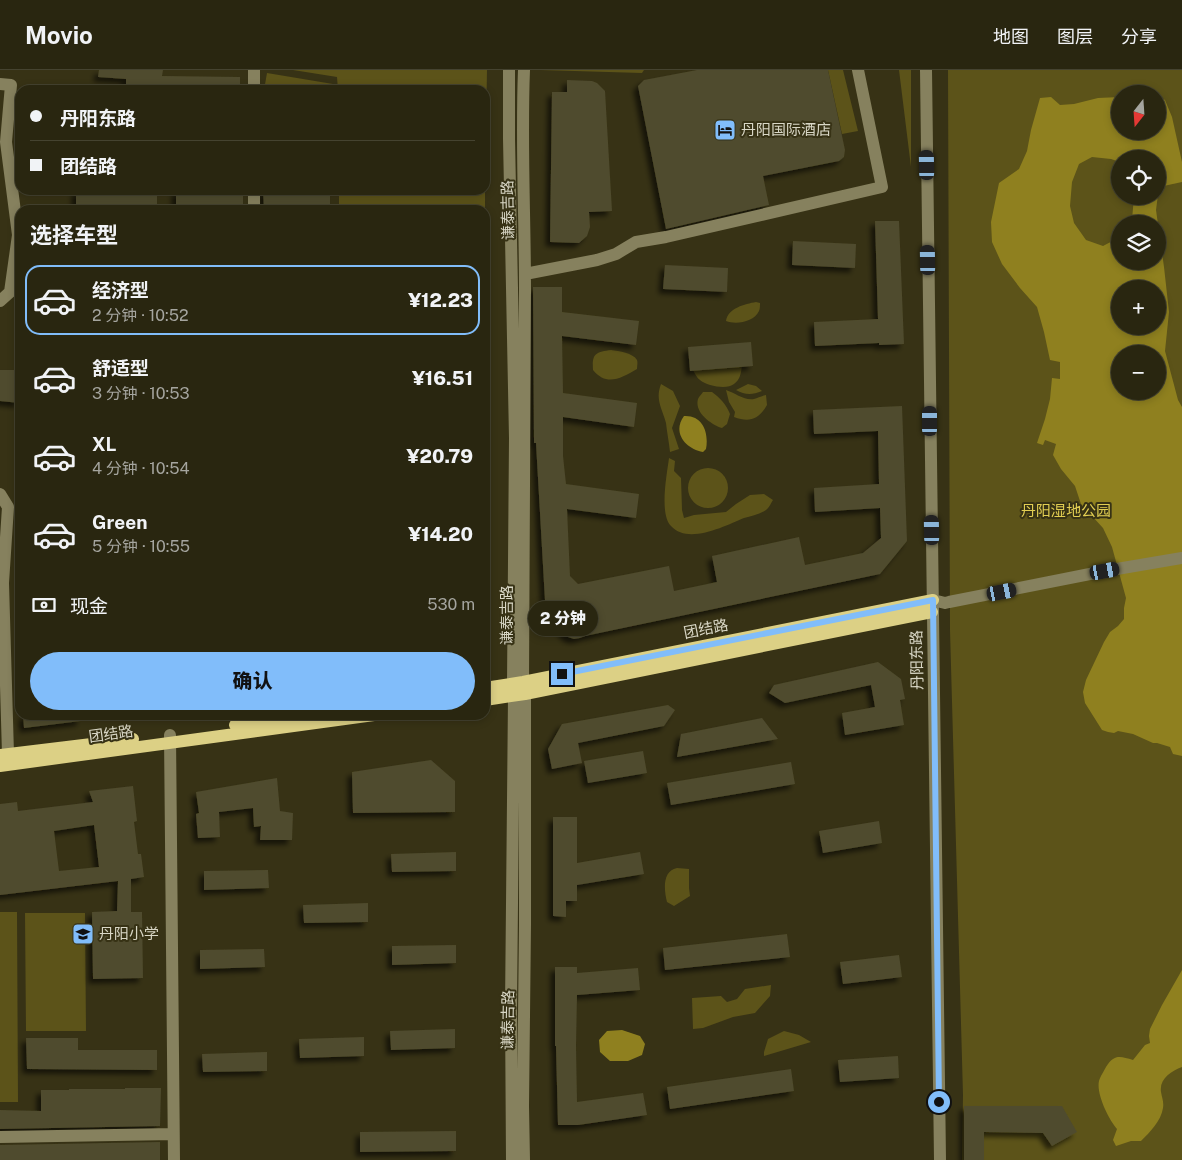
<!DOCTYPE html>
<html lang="zh">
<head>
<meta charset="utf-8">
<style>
  :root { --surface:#292610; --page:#35321e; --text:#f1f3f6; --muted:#a5a59f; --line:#454330; --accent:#81bdfa }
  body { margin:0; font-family:"Public Sans","Noto Sans SC",sans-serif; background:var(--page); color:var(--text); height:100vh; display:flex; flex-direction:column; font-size:19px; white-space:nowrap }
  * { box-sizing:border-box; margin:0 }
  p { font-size:16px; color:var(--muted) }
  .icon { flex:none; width:28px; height:28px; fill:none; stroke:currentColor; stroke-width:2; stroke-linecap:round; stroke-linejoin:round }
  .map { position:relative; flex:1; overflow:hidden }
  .details { position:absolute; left:15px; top:135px; width:475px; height:515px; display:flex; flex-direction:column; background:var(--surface); border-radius:15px; box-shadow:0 2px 8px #0003,0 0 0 1px var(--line) }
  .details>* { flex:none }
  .top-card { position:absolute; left:15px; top:15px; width:475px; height:110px; border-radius:15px; box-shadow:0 2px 8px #0003,0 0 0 1px var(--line); display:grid; align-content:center; height:110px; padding:0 15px; background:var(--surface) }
  .needle { width:32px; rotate:197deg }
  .buttons { position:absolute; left:1111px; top:15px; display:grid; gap:10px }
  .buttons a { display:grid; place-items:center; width:55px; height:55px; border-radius:50%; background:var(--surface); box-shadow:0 2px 8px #0003,0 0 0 1px var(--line); font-size:25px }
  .end { position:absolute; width:22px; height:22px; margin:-11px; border:6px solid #81bdfa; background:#111; box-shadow:0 0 0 2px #111 }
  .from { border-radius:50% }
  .bubble { position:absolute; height:35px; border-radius:18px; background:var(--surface); box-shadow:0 2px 8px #0003,0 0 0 1px var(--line); font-size:16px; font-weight:800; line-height:35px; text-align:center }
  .car { position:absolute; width:15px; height:30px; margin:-15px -8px; border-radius:6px; box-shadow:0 0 4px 1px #0007; background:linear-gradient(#222 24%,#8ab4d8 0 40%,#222 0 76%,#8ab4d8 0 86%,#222 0) }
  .top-card b { display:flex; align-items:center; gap:18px; height:48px; font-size:19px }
  .top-card b+b { border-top:1px solid var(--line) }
  .top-card i { width:12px; height:12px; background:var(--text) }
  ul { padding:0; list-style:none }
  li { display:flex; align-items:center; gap:15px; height:70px; margin:0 10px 8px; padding:0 5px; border:2px solid transparent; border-radius:15px }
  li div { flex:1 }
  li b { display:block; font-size:19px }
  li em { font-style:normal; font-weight:800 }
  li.active { border-color:var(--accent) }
  li>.icon { width:45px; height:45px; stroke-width:1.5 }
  h2 { padding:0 15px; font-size:22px; line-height:60px }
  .pay { display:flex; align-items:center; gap:12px; height:55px; padding:0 15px; font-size:19px }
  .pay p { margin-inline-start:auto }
  .primary-button { display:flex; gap:10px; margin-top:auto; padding:10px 15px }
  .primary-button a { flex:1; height:58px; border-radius:30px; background:var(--accent); color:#111; font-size:20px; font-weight:800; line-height:58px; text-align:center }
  header { display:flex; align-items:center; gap:30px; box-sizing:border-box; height:70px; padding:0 25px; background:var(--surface); border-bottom:1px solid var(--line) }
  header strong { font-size:24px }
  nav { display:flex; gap:28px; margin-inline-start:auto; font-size:18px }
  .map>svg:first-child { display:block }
  .green { fill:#5c5319; fill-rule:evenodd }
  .water { fill:#8f801f; fill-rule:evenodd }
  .building { fill:#4f4b2d; fill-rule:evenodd; filter:url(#shadow) }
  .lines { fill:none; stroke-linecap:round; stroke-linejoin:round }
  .minor { stroke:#86815e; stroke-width:12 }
  .major { stroke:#dcd085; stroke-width:12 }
  .route { stroke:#81bdfa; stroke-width:6 }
  .labels { text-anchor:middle; stroke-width:4; stroke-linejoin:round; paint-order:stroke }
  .poi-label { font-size:15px; fill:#d9d7c6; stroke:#373215; text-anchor:start }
  .street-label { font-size:15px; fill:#d9d7c6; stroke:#373215 }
  .park-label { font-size:15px; fill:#e2ce52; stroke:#373215 }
</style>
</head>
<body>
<header>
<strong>Movio</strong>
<nav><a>地图</a><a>图层</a><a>分享</a></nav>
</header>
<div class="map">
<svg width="1182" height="1090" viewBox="0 0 1182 1090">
  <defs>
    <filter id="shadow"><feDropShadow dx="-4.5" dy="4.5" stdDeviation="2.5" flood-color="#0009"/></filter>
  </defs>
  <rect width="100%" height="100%" fill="#373215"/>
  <path class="green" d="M293,0H487L485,118V20H338L337,7Z
    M540,0H644L642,3Z
    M828,0H843L858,61L842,64Z
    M899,0H911V97Z
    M948,0H1182V1090H962L963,1025L950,560ZM1120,24H1158V61H1120ZM1120,89H1158V126H1120ZM1120,154H1158V191H1120ZM1120,219H1158V256H1120ZM1120,284H1158V321H1120Z
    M267,3L333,14L332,20H264Z
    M339,120H485V140H339Z
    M756,232L760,233C760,235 760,239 759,241C754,252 736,255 726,251C728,238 745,234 756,232Z
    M611,280C619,281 633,283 637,290C638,293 637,296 637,299C621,308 607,317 593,300C592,284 595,282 611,280Z
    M742,296C741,303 740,310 734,314C727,320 707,316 700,310C697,308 695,304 693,300Z
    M661,314L673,321L680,336L672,358L679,379L670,382C669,372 667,363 666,353C662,338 655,330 661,314Z
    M748,314L756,316L762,321C752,325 745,325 736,320Z
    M726,320C735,323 745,331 754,329C758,328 761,326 766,325L767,335C759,349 750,353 734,347L735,342L729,332Z
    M703,322H712C720,328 726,334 730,344L727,354L722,358C712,355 694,343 698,329C699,326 702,324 703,322Z
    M669,388L675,391L674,401L681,408L682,440L684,448L694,445L726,442L736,434L750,425L764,424L773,430C771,433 769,438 766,440C760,444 751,446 744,448C725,456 688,475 671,456C659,444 667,404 669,388Z
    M688 418a20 20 0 1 1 40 0a20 20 0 1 1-40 0Z
    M677,798L689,799V818L690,826L674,836L667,832C664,820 662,801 677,798Z
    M0,842H17L18,1032H0Z
    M25,843H85L86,961H26Z
    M771,915L770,926L755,943L733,947L703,958L693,959L692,928L721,926L727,932L737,929L745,919Z
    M784,961L799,965L811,972L764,986V982L768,969Z"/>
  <path class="water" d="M1158,26L1165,30L1172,47L1182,92V112L1159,117L1156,140L1164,197L1169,242L1165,281L1178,330L1182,337V686L1173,684L1170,677L1157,673H1153L1133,664L1118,661L1114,663L1108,662L1102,660L1085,633L1083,622L1086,610L1104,572L1110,562L1118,556L1124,549V538L1126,528L1112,477L1103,458L1081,434L1075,416L1061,399L1053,385L1056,374L1045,370L1043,375L1037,373L1045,349L1050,329L1052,308L1060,309V292L1050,290L1044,262L1037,237L1020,218L1002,194L992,172L991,152L999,113L1019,99L1027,81L1031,60L1040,28L1051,27L1060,35L1074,34L1098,28L1120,27V61H1158ZM1092,87L1111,89L1120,92V89H1158V126H1134L1132,150L1130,154H1158V191H1120V167L1103,176L1086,170L1074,153L1070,136L1072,112L1079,94ZM1120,219H1158V256H1120ZM1120,284H1158V321H1120Z
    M684,346C703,345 709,363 706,379L703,382C685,379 672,362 684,346Z
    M1182,900V997C1171,1001 1159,1009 1161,1022C1162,1028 1164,1032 1163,1038C1161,1051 1150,1062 1141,1071H1131L1116,1076L1113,1070L1117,1059C1109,1050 1096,1024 1099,1011C1100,1007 1104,1001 1106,997C1114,984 1120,986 1133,990L1145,975L1150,973L1149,966L1150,959L1162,935Z
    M622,960L640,966L645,974L642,985L628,991H610L600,982L599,970L607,961Z"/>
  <path class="building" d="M99,0H163L162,6L240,7V20H126V9L98,7Z
    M697,0H828L845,80L844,87L839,91L763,106L769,135L666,159L638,16L644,10Z
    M567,10L592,11L597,13L605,21L612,141L589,142L590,157L587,166L579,173L550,172L552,22H567Z
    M76,120H157V140H76Z
    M176,120H243V140H176Z
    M263,120H330V140H264Z
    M875,151H899L904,274L879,275V273L815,276L814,252L878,249Z
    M793,171L856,174L855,198L792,195Z
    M665,195L728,198L727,222L663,219Z
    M533,217H562V242L639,251L636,275L562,266L563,323L637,333L634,357L563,347V386L566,414L639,424L636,448L567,439L570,506L578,514L669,496L674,521L717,512L712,486L799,467L805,495L863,483L881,468L880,438L815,442L814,418L879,414L878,361L814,364L813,340L902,336L907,471L880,504L585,566L580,568L574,569L568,567L564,563L561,558L546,548L536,373H534Z
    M751,272L753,296L690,301L688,277Z
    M0,300H20V333L0,331Z
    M878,592L901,609L905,629L900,630L904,655L845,665L842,643L875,637L871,615L785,633L769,623L774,615Z
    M668,635L675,640L664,656L578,673L582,693L552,699L548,679L562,654Z
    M23,645H81V651L24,658Z
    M762,648L778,669L677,687L681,664Z
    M643,681L647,703L588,713L584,691Z
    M431,690L455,711V742L353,743L352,702Z
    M791,692L795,714L671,735L667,713Z
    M277,708L280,741L293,743L292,770H260L261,756L254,757L253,738L219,742L220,767L198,768L196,744L199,743L196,722Z
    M133,716L137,751L134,752L138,784H141L144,807L131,809V842H142L143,908L93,909L92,842L117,841L118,811L0,825V734L17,732L18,741L93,732L89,721ZM94,755L99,797L59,801L54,761Z
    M553,747H577V793L640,782L644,804L577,815V831H566V847L553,846Z
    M879,751L882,773L823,783L819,761Z
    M456,782V801L392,802L391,784Z
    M268,800L269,818L204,820V801Z
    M368,833V852L304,853L303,835Z
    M787,864L790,887L665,900L663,878Z
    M456,875V893L392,895V876Z
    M264,879L265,897L200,899V880Z
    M899,885L902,907L843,914L840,892Z
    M555,897H577V903L638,898L640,920L577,925L576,976L577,1032L643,1023L647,1045L578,1055H558L556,976H555Z
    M455,959V978L391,980L390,961Z
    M364,967V986L300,988L299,969Z
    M26,968H78V980H157V1000L27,999Z
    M267,982V1001L203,1002L202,984Z
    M898,986L899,1008L840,1012L838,990Z
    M791,999L794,1021L670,1039L667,1017Z
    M125,1018H161L160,1056L0,1059V1040L41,1041V1020H69V1019H125Z
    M964,1036H1062L1077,1062L1052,1076L1043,1063L984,1062V1090H964Z
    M456,1061V1081L360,1082V1062Z
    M160,1072V1090H0V1075Z"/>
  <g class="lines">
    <path class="minor" d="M509,0V69L515,368L513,614L514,626L511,938L512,1090
      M524,0C521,73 525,146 525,219C525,350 524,481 523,612L525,624V855L523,1036L524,1090
      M926,0L940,1090
      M0,14L11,15L6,72L18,165L10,222L0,231
      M254,20V0
      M254,120V140
      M525,204L597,190L616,184L636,172L666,167L882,117L858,0
      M0,424L8,437L3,513L8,684
      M933,530L945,533L949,532L1105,501L1182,488
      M170,665L174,1090
      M0,1067L173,1064"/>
    <path class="major" d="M485,618L523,612L933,530
      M485,630L525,624L932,542
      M235,655L304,645
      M0,685L133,669
      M0,696L374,645"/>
  </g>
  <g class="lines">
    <path class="route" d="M562,604L933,530L939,1032"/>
  </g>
  <defs>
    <g id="hotel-square" transform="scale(1.125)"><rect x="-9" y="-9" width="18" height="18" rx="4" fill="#81bdfa" stroke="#373215"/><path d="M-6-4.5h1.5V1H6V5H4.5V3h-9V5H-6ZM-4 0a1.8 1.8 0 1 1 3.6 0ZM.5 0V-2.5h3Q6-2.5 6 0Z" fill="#111"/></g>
    <g id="school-square" transform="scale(1.125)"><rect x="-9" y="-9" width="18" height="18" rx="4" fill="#81bdfa" stroke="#373215"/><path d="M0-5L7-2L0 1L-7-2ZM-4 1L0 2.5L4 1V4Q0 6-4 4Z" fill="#111"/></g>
  </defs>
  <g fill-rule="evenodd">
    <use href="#hotel-square" x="725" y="60"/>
    <use href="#school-square" x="83" y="864"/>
  </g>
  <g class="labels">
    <g class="poi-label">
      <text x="741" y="65">丹阳国际酒店</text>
      <text x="99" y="869">丹阳小学</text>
    </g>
    <g class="street-label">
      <text transform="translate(508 140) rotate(-91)" y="5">谦泰吉路</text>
      <text transform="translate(507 545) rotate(-90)" y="5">谦泰吉路</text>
      <text transform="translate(706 559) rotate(-11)" y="5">团结路</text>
      <text transform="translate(917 590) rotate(-91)" y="5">丹阳东路</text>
      <text transform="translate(111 664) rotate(-8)" y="5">团结路</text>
      <text transform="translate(508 950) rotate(-89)" y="5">谦泰吉路</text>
    </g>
    <g class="park-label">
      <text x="1066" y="446">丹阳湿地公园</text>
    </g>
  </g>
</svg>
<div class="buttons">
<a><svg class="needle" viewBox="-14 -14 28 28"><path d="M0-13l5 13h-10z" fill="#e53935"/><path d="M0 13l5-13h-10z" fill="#a5a59f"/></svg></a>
<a><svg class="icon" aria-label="locate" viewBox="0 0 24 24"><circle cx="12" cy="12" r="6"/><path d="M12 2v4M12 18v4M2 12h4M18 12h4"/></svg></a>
<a><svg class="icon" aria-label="layers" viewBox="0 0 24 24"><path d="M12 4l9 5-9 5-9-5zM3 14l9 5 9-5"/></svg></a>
<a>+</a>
<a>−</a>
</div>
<i class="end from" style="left:939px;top:1032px"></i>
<i class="end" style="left:562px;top:604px"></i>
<div class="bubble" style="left:528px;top:531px;width:70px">2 分钟</div>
<i class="car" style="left:927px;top:95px;rotate:359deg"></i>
<i class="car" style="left:928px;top:190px;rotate:359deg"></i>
<i class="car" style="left:930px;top:351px;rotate:0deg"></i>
<i class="car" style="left:932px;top:460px;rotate:359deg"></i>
<i class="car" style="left:1105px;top:501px;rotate:80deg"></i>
<i class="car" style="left:1002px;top:522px;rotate:79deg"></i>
<div class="top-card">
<b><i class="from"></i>丹阳东路</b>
<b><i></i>团结路</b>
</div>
<section class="details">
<h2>选择车型</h2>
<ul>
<li class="active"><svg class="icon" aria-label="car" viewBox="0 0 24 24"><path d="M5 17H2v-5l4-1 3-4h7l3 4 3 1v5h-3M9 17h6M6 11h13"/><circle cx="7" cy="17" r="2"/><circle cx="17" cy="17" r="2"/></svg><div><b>经济型</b><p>2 分钟 · 10:52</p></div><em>¥12.23</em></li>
<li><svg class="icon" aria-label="car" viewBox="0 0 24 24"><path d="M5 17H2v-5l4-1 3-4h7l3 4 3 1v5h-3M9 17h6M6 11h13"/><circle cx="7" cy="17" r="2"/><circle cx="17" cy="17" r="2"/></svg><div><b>舒适型</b><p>3 分钟 · 10:53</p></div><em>¥16.51</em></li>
<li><svg class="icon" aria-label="car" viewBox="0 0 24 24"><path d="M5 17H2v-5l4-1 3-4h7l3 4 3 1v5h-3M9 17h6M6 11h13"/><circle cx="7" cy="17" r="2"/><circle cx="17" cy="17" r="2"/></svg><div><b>XL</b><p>4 分钟 · 10:54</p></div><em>¥20.79</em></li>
<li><svg class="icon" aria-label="car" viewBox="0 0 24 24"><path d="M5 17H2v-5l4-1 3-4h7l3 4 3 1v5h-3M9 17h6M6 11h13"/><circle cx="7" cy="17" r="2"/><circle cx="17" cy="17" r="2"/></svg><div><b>Green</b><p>5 分钟 · 10:55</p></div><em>¥14.20</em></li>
</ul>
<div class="pay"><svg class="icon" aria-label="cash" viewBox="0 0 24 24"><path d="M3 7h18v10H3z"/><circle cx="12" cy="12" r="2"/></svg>现金<p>530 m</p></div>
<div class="primary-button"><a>确认</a></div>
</section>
</div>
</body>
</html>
